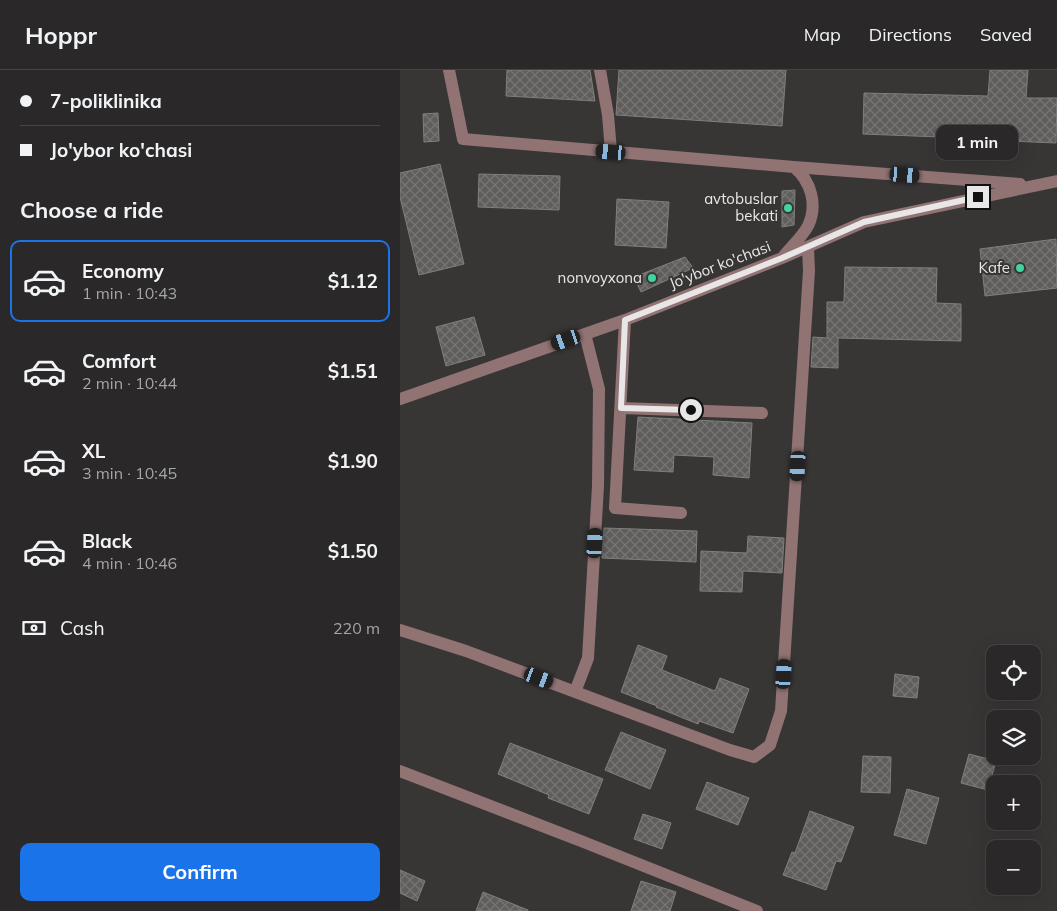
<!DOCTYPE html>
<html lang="en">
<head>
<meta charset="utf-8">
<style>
  :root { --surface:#2a2828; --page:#323030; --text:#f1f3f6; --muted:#a5a6a8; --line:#464445; --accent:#1a73e8 }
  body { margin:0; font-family:Mulish,sans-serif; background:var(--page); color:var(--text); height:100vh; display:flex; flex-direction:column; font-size:19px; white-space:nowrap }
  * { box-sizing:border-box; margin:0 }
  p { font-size:16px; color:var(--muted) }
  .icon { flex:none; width:28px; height:28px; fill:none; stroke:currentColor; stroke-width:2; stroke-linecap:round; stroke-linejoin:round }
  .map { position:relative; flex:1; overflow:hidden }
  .panel { display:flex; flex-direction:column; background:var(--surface); width:400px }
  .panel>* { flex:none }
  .hud { display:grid; align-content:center; height:110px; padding:0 20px; background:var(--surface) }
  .fabs { position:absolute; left:586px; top:575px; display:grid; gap:10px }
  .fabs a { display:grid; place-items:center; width:55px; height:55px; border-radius:10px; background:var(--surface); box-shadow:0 5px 20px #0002,0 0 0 1px var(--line); font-size:25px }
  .end { position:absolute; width:22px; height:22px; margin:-11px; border:6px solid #e8e6e6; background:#111; box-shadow:0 0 0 2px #111 }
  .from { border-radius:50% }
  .bubble { position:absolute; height:35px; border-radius:10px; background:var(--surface); box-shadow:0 5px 20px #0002,0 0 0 1px var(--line); font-size:16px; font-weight:700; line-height:35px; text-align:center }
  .car { position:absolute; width:15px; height:30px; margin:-15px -8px; border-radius:6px; box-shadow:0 0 4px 1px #0007; background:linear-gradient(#222 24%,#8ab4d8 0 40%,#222 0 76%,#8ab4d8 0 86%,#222 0) }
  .hud b { display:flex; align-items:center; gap:18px; height:48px; font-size:19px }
  .hud b+b { border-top:1px solid var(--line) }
  .hud i { width:12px; height:12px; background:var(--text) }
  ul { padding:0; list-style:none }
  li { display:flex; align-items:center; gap:15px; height:82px; margin:0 10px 8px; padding:0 10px; border:2px solid transparent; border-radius:10px }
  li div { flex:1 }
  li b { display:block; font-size:19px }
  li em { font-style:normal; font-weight:700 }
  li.selected { border-color:var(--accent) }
  li>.icon { width:45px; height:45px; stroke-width:1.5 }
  h2 { padding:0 20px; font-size:22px; line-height:60px }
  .pay { display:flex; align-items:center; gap:12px; height:55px; padding:0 20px; font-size:19px }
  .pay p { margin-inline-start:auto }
  .cta { display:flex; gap:10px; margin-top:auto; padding:10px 20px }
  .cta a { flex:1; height:58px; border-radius:10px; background:var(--accent); color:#fff; font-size:20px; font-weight:700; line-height:58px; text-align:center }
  header { display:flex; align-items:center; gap:30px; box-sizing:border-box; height:70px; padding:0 25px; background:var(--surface); border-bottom:1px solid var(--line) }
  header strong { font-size:24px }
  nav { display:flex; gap:28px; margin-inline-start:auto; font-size:18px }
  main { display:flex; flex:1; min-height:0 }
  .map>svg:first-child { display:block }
  .building { fill:url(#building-cross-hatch); stroke:#817e7e }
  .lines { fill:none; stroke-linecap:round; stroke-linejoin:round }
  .minor { stroke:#917374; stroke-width:12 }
  .route { stroke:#e8e6e6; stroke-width:6 }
  .poi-dot { fill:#40d4a1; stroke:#383535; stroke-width:2 }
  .labels { text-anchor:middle; stroke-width:4; stroke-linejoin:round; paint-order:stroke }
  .poi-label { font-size:15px; fill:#e8e6e6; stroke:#383535; text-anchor:end }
  .street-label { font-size:15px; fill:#e8e6e6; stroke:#383535 }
</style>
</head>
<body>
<header>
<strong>Hoppr</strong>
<nav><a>Map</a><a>Directions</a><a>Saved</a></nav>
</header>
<main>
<section class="panel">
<div class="hud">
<b><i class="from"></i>7-poliklinika</b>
<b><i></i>Jo'ybor ko'chasi</b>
</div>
<h2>Choose a ride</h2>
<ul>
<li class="selected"><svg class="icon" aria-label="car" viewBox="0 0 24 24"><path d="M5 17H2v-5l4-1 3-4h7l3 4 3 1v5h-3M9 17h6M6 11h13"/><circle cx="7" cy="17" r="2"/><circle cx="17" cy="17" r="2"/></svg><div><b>Economy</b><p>1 min · 10:43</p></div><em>$1.12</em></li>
<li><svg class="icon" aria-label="car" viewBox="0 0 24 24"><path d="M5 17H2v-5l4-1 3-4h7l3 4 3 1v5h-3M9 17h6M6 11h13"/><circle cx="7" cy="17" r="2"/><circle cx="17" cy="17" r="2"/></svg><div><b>Comfort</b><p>2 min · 10:44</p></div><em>$1.51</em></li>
<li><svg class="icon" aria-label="car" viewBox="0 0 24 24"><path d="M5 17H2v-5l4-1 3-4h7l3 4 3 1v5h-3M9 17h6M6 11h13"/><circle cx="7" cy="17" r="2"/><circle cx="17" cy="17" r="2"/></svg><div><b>XL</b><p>3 min · 10:45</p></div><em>$1.90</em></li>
<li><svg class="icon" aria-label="car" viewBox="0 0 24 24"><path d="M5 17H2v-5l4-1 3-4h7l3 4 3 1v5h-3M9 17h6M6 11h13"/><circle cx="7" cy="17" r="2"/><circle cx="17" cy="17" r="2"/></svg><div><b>Black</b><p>4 min · 10:46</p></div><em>$1.50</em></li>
</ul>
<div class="pay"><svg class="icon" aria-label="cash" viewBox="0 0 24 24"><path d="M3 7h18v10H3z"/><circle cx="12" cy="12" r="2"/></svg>Cash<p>220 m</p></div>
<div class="cta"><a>Confirm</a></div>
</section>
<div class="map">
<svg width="657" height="841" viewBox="0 0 657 841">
  <defs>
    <pattern id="building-cross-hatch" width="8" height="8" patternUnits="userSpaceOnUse" patternTransform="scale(1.25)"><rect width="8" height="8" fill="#605d5d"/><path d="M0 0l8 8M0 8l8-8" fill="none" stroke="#777474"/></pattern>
  </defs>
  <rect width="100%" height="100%" fill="#383535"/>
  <path class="building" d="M107,0H190L195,31L106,26Z
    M219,0H386L382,56L216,45Z
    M590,0H628L626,28H657L656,73L609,71V80L540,77V67L463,64L464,23L588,26Z
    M38,43L39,71L24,72L23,44Z
    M40,94L64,194L19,205L0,127V103Z
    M79,104L160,106L159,140L78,137Z
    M395,120L394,155L382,157V121Z
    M217,129L269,132L266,178L215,175Z
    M656,169L657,218L585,226L580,179Z
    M285,187L293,198L241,222L234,207Z
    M445,197L537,198L536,233L561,234V271L438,268V298L411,297L413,267L427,268V232H444Z
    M74,247L85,285L46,296L36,257Z
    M238,347L352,353L349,408L313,405L314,387L274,385L273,402L234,400Z
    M204,458L297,461L296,492L202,488Z
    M348,466L384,468L382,503L343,501L342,522L300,521L301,481L347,483Z
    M238,575L267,586L262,600L315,621L320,608L349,619L333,663L299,651L298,654L256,637L257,636L221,622Z
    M495,604L519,607L517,628L493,626Z
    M221,662L266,680L250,719L205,700Z
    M110,673L203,709L189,744L148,728L149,725L98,704Z
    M569,684L596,691L588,720L561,713Z
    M463,686L491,687L490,723L461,722Z
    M307,712L349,728L338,755L296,739Z
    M507,719L539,728L526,774L494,765Z
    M410,741L454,757L441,792L436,791L426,820L383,805L392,782L395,783Z
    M243,744L271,753L262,779L234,769Z
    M0,800L25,811L17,831L0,823Z
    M241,811L276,822L270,841H231Z
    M83,822L128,840V841H76Z"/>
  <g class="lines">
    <path class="minor" d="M49,0L63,69L394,97L620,114
      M200,0L208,45L211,81
      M383,187C391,177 402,167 408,156C418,135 411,111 394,97
      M225,250L215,438L281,443
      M0,329L225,250L382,188L464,152L657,111
      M221,338L362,343
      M0,560L66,581L330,680L354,687L370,675L381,641L409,201L408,177
      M175,622L188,588L198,416L199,319L185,264
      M0,701L181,771L357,841"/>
  </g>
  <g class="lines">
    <path class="route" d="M291,340L221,338L225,250L382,188L464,152L578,127"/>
  </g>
  <g class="poi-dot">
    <circle cx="388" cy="138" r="5"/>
    <circle cx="620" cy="198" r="5"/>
    <circle cx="252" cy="208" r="5"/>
  </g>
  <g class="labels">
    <g class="poi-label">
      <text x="378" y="134">avtobuslar<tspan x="378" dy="17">bekati</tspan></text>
      <text x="610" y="203">Kafe</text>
      <text x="242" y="213">nonvoyxona</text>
    </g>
    <g class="street-label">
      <text transform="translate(320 195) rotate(-21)" y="5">Jo'ybor ko'chasi</text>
    </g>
  </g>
</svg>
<div class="fabs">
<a><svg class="icon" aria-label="locate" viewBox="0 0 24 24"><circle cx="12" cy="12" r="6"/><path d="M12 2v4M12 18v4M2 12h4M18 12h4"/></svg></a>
<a><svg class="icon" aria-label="layers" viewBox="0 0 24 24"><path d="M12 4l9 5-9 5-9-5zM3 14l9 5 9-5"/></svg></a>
<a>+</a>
<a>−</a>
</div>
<i class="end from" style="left:291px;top:340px"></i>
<i class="end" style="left:578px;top:127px"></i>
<div class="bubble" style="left:536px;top:55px;width:82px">1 min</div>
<i class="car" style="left:211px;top:82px;rotate:275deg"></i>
<i class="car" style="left:505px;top:105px;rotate:94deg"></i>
<i class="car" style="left:166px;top:270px;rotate:251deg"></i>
<i class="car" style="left:398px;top:396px;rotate:183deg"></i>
<i class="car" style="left:195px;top:473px;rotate:3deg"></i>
<i class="car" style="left:384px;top:604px;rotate:4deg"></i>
<i class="car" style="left:139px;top:608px;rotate:111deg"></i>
</div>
</main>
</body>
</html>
